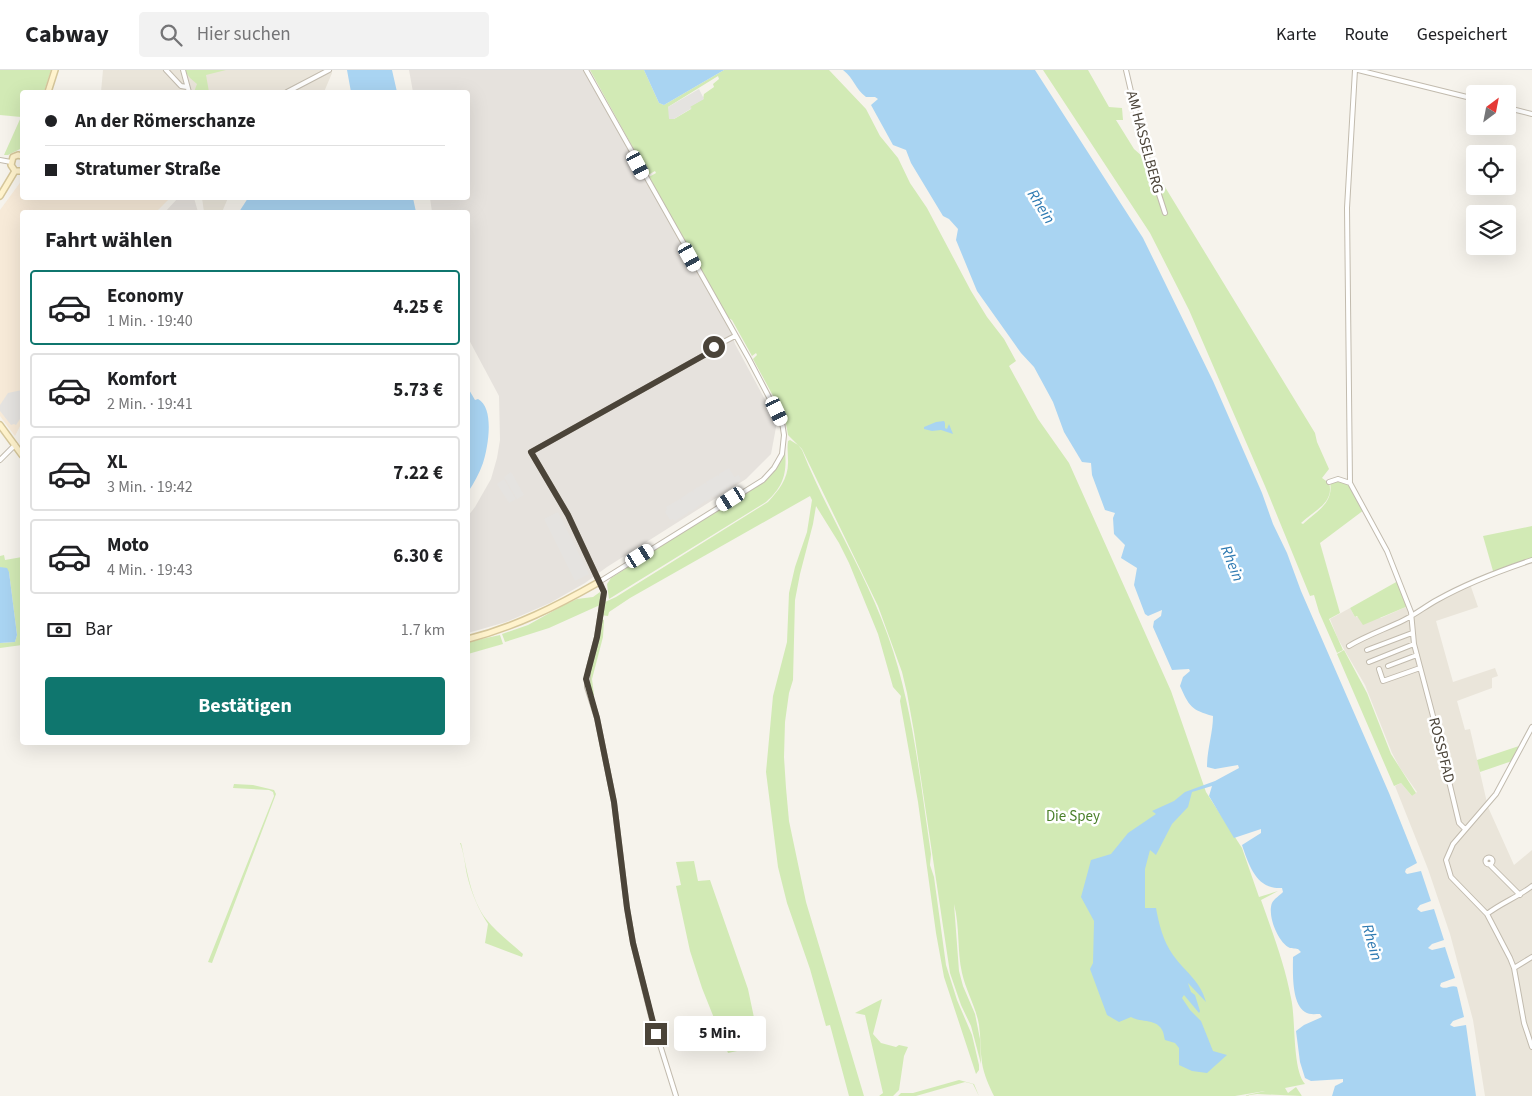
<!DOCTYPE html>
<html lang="de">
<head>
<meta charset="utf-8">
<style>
  :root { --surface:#fff; --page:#f2f2f2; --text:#202124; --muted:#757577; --line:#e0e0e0; --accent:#0f766e }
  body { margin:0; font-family:"Source Sans 3",sans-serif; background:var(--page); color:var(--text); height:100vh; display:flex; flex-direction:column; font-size:19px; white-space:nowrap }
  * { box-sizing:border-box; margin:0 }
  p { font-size:16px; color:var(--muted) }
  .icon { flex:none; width:28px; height:28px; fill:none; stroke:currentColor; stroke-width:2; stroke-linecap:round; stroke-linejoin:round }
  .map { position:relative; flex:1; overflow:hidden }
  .sheet { position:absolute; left:20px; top:140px; width:450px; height:535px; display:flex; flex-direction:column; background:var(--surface); border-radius:5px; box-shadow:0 5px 20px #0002 }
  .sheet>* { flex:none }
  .guide { position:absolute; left:20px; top:20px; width:450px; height:110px; border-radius:5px; box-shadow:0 5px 20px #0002; display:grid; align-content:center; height:110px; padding:0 25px; background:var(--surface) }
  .needle { width:32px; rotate:32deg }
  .controls { position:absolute; left:1466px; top:15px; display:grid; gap:10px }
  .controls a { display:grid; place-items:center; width:50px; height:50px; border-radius:5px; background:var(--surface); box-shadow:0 5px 20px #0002; font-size:25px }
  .end { position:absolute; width:22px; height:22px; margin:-11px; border:6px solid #4b4439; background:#fff; box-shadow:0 0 0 2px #fff }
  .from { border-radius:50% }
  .bubble { position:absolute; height:35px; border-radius:5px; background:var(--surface); box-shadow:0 5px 20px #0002; font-size:16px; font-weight:700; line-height:35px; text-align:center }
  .car { position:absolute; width:15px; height:30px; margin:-15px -8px; border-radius:6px; box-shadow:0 0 4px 1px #0007; background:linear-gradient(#fff 24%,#345 0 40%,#fff 0 76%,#345 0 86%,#fff 0) }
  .guide b { display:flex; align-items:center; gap:18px; height:48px; font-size:19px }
  .guide b+b { border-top:1px solid var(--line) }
  .guide i { width:12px; height:12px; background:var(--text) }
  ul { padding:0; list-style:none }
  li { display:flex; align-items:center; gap:15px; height:75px; margin:0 10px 8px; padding:0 15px; border:2px solid var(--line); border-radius:5px }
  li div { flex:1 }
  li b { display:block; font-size:19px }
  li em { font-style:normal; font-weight:700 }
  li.current { border-color:var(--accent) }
  li>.icon { width:45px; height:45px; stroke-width:1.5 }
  h2 { padding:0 25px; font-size:22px; line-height:60px }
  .pay { display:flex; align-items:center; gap:12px; height:55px; padding:0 25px; font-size:19px }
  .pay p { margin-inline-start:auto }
  .cta { display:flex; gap:10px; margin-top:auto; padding:10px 25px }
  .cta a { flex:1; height:58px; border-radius:5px; background:var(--accent); color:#fff; font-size:20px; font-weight:700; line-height:58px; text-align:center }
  header { display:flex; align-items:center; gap:30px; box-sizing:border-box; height:70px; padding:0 25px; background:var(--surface); border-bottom:1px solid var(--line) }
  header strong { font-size:24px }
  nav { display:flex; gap:28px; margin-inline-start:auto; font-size:18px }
  .search { width:350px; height:45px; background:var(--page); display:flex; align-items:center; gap:12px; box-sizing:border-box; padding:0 18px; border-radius:5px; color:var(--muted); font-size:19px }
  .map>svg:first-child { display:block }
  .residential { fill:#eae5da }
  .commercial { fill:#f7ead8 }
  .industrial { fill:#e6e2dd }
  .green { fill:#d2eab5; fill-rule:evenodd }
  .parking { fill:#e5e3e0 }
  .water { fill:#a9d4f2 }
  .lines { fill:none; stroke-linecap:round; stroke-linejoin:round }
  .street-casing { stroke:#c2bbae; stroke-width:6 }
  .secondary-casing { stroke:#d6c79b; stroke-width:8 }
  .street { stroke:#fff; stroke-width:4 }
  .secondary { stroke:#fff3cd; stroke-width:5 }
  .route { stroke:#4b4439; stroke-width:6 }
  .labels { text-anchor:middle; stroke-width:5; stroke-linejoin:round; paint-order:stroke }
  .street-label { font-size:15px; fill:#4b4439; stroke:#fff }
  .park-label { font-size:15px; fill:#4a7f2a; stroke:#fff }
  .water-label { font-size:16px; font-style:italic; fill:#2e7ab2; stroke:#fff }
</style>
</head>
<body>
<header>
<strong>Cabway</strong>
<div class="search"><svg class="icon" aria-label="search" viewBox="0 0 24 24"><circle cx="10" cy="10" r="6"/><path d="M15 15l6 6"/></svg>Hier suchen</div>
<nav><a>Karte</a><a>Route</a><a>Gespeichert</a></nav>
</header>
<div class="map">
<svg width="1532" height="1026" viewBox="0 0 1532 1026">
  <rect width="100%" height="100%" fill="#f6f3ec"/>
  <path class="residential" d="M103,0H332V3L324,22H101Z
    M202,128H228L222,142H204Z
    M1470,514L1478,537L1436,551L1453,612L1495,598L1498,606L1492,608V618L1457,631L1465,660L1470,659L1488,737L1514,795L1532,780V1026H1485L1473,950L1450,864L1428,799L1395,716L1401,713L1412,726L1417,722L1400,698L1392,683L1365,615L1338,569L1330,549L1350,538L1355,547L1381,548L1408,536L1410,542L1415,544Z"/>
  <path class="commercial" d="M22,110V128H170L156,142H22V352L15,366L0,346V140Z"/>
  <path class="industrial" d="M409,0H583L732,264L735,274L777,352L771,384L746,409L607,497L585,513L550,533L506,552L468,563V446L475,437L491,409L497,388L500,370L499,326L468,268V142H432L430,128H468V22H413Z
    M178,128H194L198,142H165Z"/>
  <path class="green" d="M0,0H51L44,22H22V78L8,85H4L21,47L0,45Z
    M184,0H226L206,5L209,22H194L197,14L190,8Z
    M590,0H644L659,33L664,35L724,0H829L866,39L880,66L898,88L910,113L927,138L971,221L987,247L1004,269L1016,291L1009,296L1038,349L1069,393L1171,621L1206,722L1242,778L1259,827L1278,821L1261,830C1272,861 1285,895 1291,928C1296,949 1292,999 1305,1014L1285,1018L1288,1023L1296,1017L1302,1026L1257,1024L1243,1026L1265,1021L1235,1026H994C989,1016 984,1005 982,993C980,981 981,968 979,955C976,937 966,921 962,903C957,881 960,857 954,834L959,901L963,916L975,944L980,969L981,994L971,956L961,935L950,903L914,662L907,623L902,602L878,536L802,379L788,365L785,348L753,289L757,285L756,283L752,286L732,250L727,247L649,107L656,103L655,101L648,105ZM718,6L719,9L713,14L714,17L704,24L703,29L689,37L691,39L674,49L668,37Z
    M1043,0H1088L1109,37L1122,38L1123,50H1116L1134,79L1151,94L1315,363L1317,372L1329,399L1322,408L1329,413C1335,433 1313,441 1301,453L1303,454C1317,441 1334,433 1330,412C1353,409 1354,423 1364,440L1320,473L1340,543L1329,549L1343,580L1337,583L1319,542L1314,525L1310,526L1265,416L1189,240L1150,163Z
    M790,370L798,375L802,380C827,443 865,501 888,566C913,636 920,711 931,784L930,795L934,807L946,895L957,930L972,965L979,995V1000L976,1004L944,907L936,863L918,732L900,631L901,626L893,617L878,564L849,493L839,473L816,436L813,454L800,504L795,530L793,610L789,623L785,652L784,687L786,718L789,751L806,832L864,1026H849L830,955L826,956L810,899L787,833L778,797L766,702L773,626L787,572L789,523L795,497L807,462L812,430L810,426L630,528L609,542L608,546L601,545L605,532L616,527L768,432C779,420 789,408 788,390C788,383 787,378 788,371Z
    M785,380C787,403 784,416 766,432L609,529L607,514L611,508L767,408L777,397Z
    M1532,456V489L1494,501H1493L1483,466Z
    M4,485L5,490L22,487V575L0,578V573L15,572L17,565L9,502L0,497V486Z
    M1398,511L1408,536L1363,555L1357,546L1355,547L1350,538Z
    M600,522V535L549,558L505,572L502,564L528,555L564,535L577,529L593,527Z
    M600,549L604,550L603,567L592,609L594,625H591C585,609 592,596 595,581C598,570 600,560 600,549Z
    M500,565L503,574L468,584V572Z
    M1344,580L1367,623L1391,684L1416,723L1412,726L1401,713L1394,716L1337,584Z
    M1522,675L1515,690L1480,702L1477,690Z
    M234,714L253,715L274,720L276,724L212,893L208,892L274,726L273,722L269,720L233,718Z
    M460,773H461L462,777C467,801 471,829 486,849C496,862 511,873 523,884L522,887L485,873L488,854C478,839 471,822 467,805C465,795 464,783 460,773Z
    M694,791L698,811L710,810L748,919L760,976L728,983L702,918L690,881L676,816L681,815L676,792Z
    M882,929L873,964L881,973L896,977L899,975L908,977L904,986L899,1020L893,1026H879L883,1023L865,945L855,943Z
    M959,1010L974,1014L979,1026L973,1014L965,1012L916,1026H898L901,1023H913Z"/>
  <path class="parking" d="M699,19L704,29L690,37L692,38L674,49H669L668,37Z
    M22,320V346L16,355L14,354L11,355L0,341V335L8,323Z
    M729,398L734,407L739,405L741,410L727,418L726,416V419L713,427L711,426V428L705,432L704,430V432L690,442L688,440L689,442L675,451L673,449L670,450L665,442L667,439L666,437L680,429L682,431L681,428L692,421L694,423L693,420L705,413L707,415L706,412L718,405L719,407V404Z
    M511,402L524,425L517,429L504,407Z
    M504,409L516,429L509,433L497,414Z
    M558,442L589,504L575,511L544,449Z"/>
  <path class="water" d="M347,0H392L397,22H351Z
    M644,0H724L664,35L659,33Z
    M843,0H1035L1143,168L1213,311L1262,423L1273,454L1287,483L1301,521L1389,723L1417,793L1406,799L1405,802L1407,804L1421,801L1431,831L1420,835L1417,839L1421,842L1434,839L1444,870L1432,874L1428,878L1432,880L1445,877L1455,908L1441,913L1440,916C1445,921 1451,914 1457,917L1464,947L1453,951L1450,955L1454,957L1466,955L1476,1026H1332L1335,1016L1343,1012V1009L1311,1011L1305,1008L1300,992L1296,961L1304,955L1322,947L1320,944C1315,944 1309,945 1305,942C1291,933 1293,901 1293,887L1301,882L1298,879C1297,879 1291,878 1290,878C1278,873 1267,845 1272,833C1274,829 1280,825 1283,822L1282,818C1257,820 1249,796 1242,775L1261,763V759L1234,768L1209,726L1212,716L1192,722L1188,737L1172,754L1156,785L1150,780L1145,799V838H1156C1159,854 1163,871 1173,885C1185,902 1200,910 1206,932L1188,913L1191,922L1195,925L1200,941L1199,943L1184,925L1182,928L1190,940L1201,951L1213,981L1227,985L1207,1003L1192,1001L1179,995V978L1175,973L1165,970C1164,967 1164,965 1163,962C1158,948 1141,953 1131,947L1119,952L1107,945L1090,899L1093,893L1094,851L1081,827L1091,790L1111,784L1128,763L1156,744L1152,741L1174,731L1185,722L1215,711L1239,698L1238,695L1215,699L1207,697C1207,679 1213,663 1213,646C1191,640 1189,636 1180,616L1183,607L1190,601L1189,599L1172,600L1153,557L1154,551L1161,546L1162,540L1148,546L1145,544L1134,515L1137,498L1121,488L1125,475L1114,464L1113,448L1115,443L1105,440L1092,405L1091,393L1082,392L1064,362L1053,332L1034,297L1021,283L977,221L956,170L958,159L949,149L943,146L911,93L906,80L893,75L871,35L878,29L875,27H866C855,19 854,8 843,0Z
    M248,128H413L416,142H239Z
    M468,318L475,330L478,329C495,338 488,378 483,393C479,404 474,413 468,422Z
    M944,351L945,353V358L947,359L949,354L953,364L941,360L932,361L924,359V357L936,352Z
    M0,497L7,498L9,502L17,565L15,572L0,573Z"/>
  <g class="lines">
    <g class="street-casing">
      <path id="street" d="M166,0L181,16L187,17
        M183,0L189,22
        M586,0L749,289L782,352L784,365L782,384L774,398L763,410L599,512
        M1126,0L1145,81L1165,143
        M1358,0L1475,29
        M287,22L329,0
        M1508,38L1532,44
        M0,90L11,92
        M0,390L15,375
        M1329,412L1338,409L1350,413L1387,481L1411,542L1414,574L1438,665L1459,753L1465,759
        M1350,413L1347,138L1355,0
        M1349,576C1367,565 1386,559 1404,550C1416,544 1426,536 1437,530C1467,513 1499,501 1532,490
        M1367,580L1412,563
        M1369,592L1414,574
        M1388,596L1417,585
        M1379,599L1383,611L1420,598
        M1532,657L1496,724L1453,774L1446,790L1451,807L1487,844L1510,888L1514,898L1524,953L1532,977
        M1485.5 791a3.5 3.5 0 1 1 7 0a3.5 3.5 0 1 1-7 0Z
        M1489,794L1520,825
        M1487,844C1501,833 1518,827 1532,816
        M1514,898L1532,887
        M676,1026L651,946L633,873L627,838L614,732L597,648L587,617L588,601L597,567L604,522L568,445L531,382L708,283L714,277L735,266"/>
    </g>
    <g class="secondary-casing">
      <path id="secondary" d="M48,22L55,0
        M22,86L18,85L13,87L11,95L15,101H22
        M0,126L15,101
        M0,355L22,385
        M468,569C515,557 557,536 599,512"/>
    </g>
    <use href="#street" class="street"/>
    <use href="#secondary" class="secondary"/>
  </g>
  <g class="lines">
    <path class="route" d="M656,964L633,873L627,838L614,732L597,648L586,609L597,567L604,522L568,445L531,382L708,283L714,277"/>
  </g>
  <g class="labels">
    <g class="street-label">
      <text transform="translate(1145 72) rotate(75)" y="5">AM HASSELBERG</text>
      <text transform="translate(1442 680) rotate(76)" y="5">ROSSPFAD</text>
    </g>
    <g class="park-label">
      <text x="1073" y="751">Die Spey</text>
    </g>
    <g class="water-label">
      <text transform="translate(1042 136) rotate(58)" y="6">Rhein</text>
      <text transform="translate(1233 493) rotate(68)" y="6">Rhein</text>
      <text transform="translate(1373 872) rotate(74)" y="6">Rhein</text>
    </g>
  </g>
</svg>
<div class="controls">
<a><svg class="needle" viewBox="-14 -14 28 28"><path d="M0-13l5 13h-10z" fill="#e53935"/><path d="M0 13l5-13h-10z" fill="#757577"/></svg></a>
<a><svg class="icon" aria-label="locate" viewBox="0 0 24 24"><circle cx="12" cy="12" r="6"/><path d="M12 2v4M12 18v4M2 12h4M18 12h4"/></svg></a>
<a><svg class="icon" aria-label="layers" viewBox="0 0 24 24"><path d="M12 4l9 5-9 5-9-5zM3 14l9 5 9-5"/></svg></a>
</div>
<i class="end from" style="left:714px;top:277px"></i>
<i class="end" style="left:656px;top:964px"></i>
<div class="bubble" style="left:674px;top:946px;width:92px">5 Min.</div>
<i class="car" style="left:638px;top:95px;rotate:152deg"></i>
<i class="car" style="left:690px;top:187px;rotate:151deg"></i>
<i class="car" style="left:777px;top:341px;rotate:155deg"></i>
<i class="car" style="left:731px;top:429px;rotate:237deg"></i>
<i class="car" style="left:640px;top:486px;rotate:58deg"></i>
<div class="guide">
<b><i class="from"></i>An der Römerschanze</b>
<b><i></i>Stratumer Straße</b>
</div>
<section class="sheet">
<h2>Fahrt wählen</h2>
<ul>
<li class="current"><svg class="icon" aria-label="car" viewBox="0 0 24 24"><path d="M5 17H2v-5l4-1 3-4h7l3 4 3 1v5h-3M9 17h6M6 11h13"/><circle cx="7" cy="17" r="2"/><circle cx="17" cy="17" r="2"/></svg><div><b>Economy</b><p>1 Min. · 19:40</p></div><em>4.25 €</em></li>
<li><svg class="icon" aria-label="car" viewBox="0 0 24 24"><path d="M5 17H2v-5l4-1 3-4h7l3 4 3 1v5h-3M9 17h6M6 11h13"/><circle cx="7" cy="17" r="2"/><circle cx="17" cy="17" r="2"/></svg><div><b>Komfort</b><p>2 Min. · 19:41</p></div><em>5.73 €</em></li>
<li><svg class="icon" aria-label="car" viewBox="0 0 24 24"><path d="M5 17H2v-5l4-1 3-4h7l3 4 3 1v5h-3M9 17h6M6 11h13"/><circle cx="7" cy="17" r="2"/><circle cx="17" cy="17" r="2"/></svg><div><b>XL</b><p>3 Min. · 19:42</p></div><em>7.22 €</em></li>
<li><svg class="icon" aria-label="car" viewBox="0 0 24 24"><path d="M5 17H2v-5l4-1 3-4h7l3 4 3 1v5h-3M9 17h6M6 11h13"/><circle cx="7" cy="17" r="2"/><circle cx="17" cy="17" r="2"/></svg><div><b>Moto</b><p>4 Min. · 19:43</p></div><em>6.30 €</em></li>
</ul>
<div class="pay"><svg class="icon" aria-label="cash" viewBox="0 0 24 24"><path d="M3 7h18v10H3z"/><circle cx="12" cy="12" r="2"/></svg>Bar<p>1.7 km</p></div>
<div class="cta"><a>Bestätigen</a></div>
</section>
</div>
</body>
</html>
